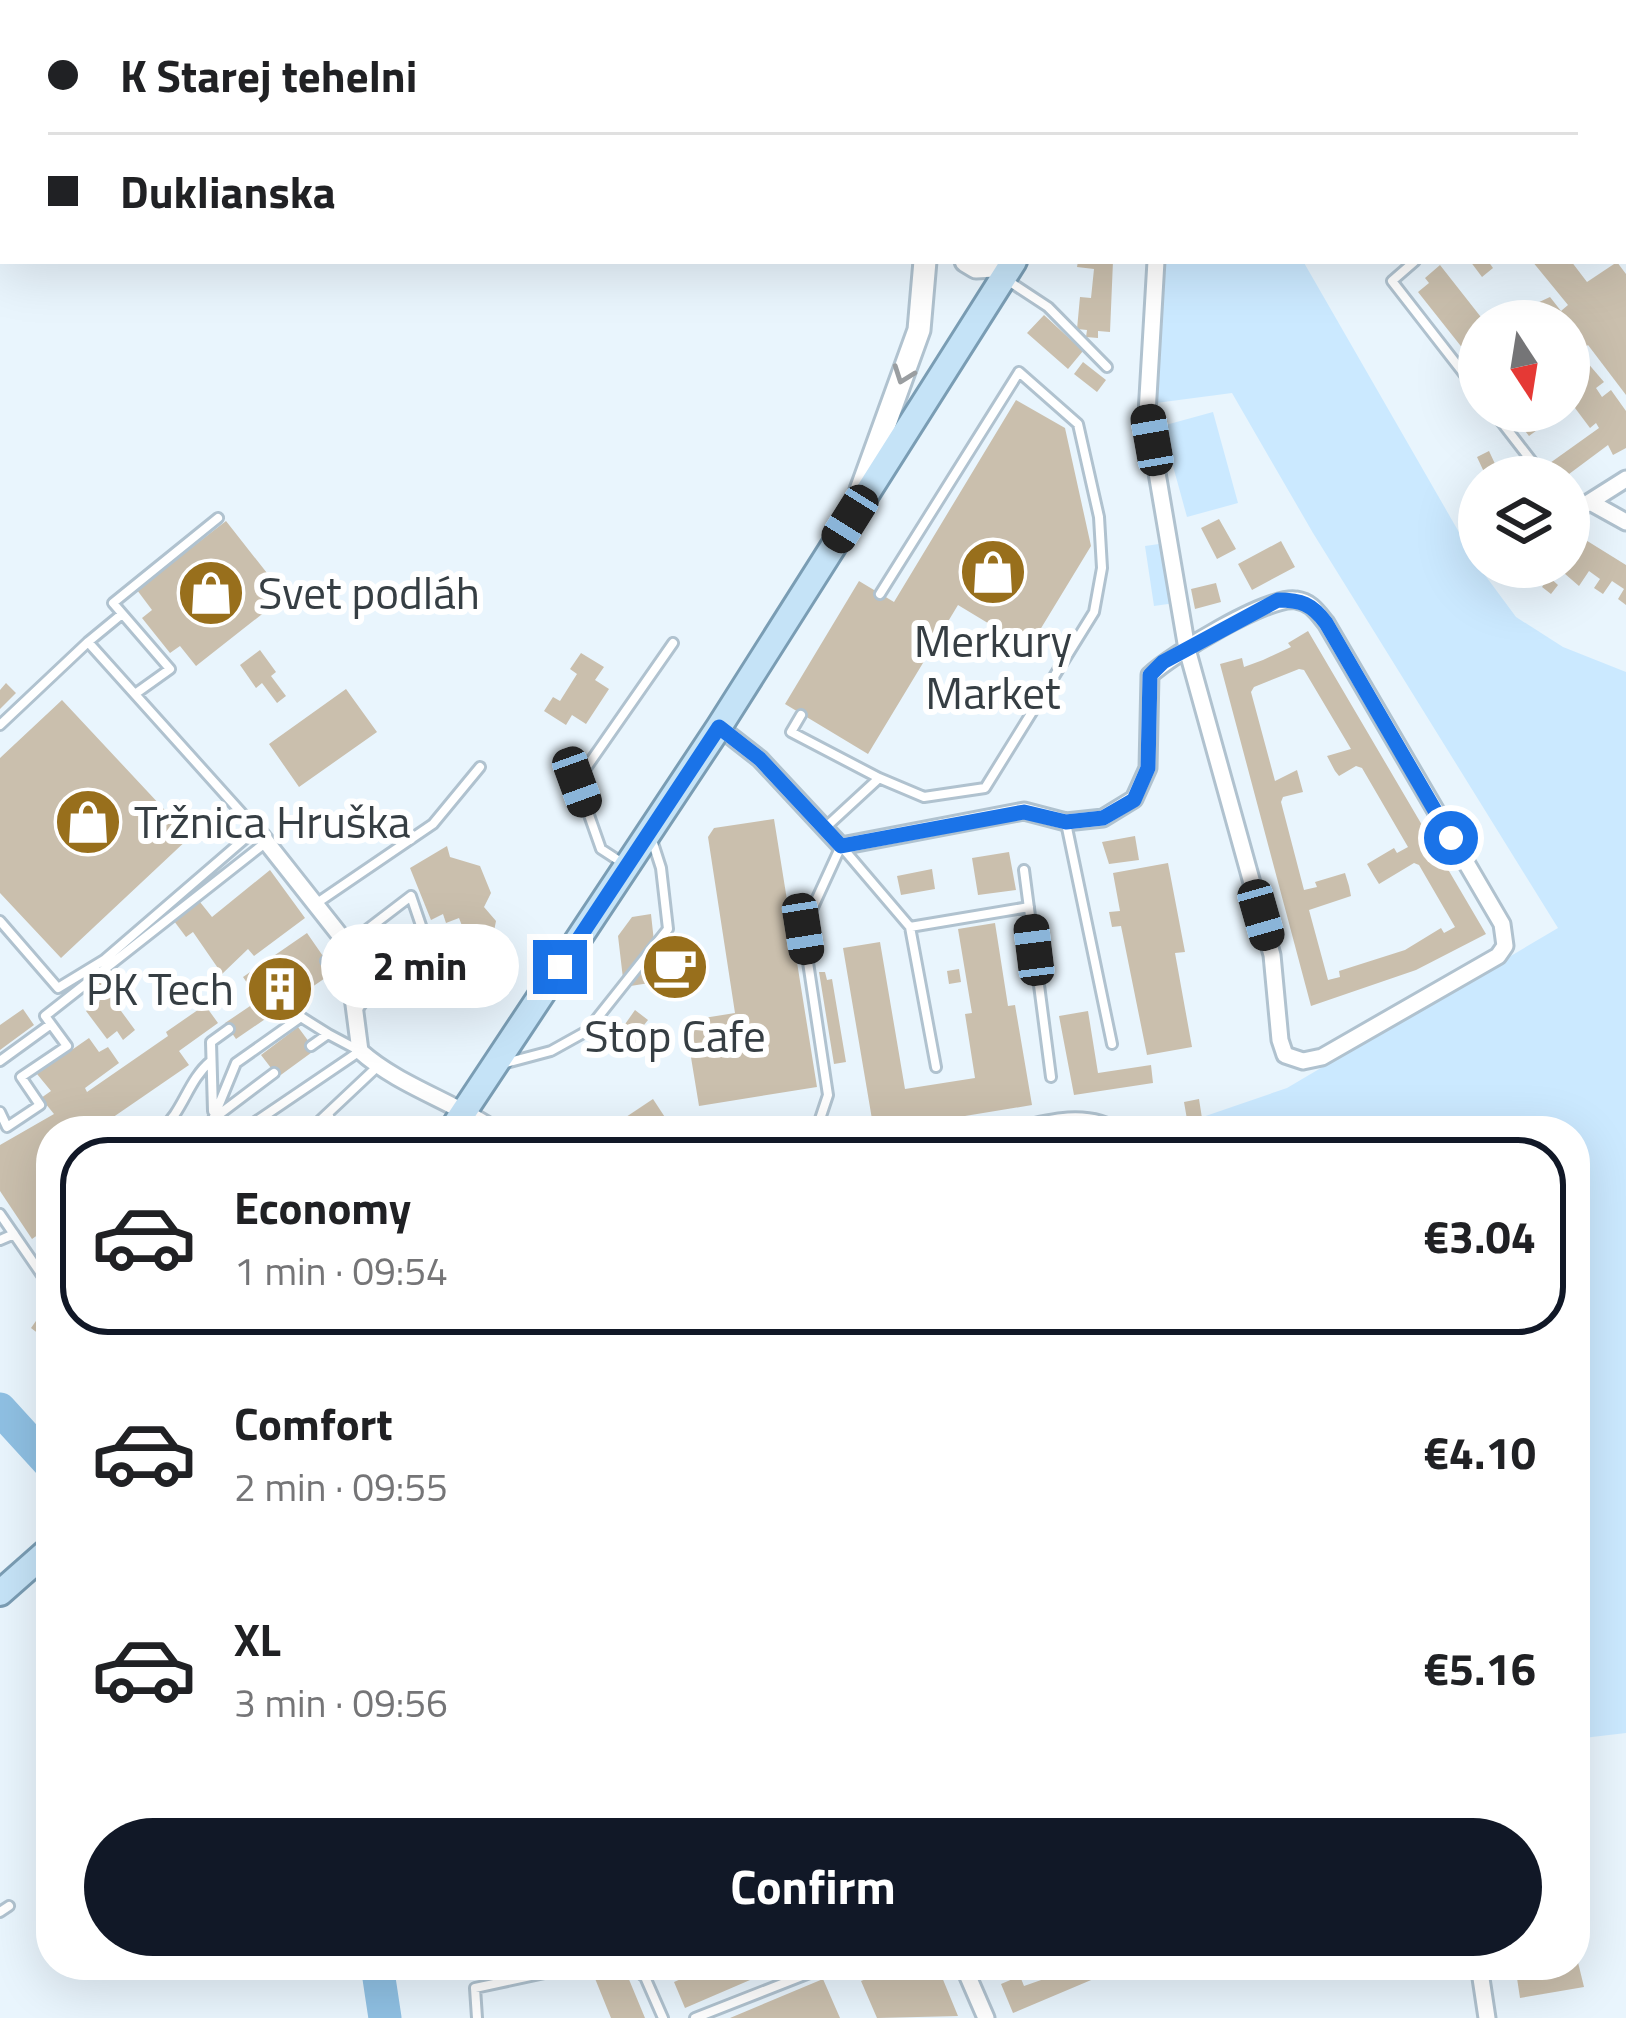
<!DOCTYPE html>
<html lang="en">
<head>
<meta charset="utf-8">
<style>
  :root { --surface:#fff; --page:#f2f2f2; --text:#202124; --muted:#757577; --line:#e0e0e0; --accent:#111827 }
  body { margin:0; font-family:"Titillium Web",sans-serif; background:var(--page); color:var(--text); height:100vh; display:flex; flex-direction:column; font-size:45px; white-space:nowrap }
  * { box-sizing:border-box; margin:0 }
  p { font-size:39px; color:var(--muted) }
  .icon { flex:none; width:66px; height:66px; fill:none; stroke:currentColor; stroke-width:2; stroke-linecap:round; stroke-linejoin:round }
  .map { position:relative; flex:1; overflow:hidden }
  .sheet { position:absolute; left:36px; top:1116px; width:1554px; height:864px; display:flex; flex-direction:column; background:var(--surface); border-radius:48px; box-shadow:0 12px 48px #0002 }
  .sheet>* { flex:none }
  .top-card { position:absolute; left:0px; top:0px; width:1626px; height:264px; box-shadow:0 12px 48px #0002; display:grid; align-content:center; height:264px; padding:0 48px; background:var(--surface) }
  .needle { width:78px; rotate:168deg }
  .controls { position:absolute; left:1458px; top:300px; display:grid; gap:24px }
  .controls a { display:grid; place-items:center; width:132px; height:132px; border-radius:50%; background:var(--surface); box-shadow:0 12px 48px #0002; font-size:60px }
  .end { position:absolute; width:54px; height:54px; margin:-27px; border:15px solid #1a73e8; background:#fff; box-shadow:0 0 0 6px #fff }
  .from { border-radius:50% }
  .bubble { position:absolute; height:84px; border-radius:42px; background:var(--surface); box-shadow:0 12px 48px #0002; font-size:39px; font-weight:700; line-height:84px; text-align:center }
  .car { position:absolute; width:36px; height:72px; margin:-36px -18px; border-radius:15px; box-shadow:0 0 9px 3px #0007; background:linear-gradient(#222 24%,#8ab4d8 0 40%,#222 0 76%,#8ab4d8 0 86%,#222 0) }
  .top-card b { display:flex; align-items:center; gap:42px; height:114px; font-size:45px }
  .top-card b+b { border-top:3px solid var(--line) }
  .top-card i { width:30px; height:30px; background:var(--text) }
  ul { padding:21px 0 0; list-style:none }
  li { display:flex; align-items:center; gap:36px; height:198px; margin:0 24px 18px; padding:0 24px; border:6px solid transparent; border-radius:48px }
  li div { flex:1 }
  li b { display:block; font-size:45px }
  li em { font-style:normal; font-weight:700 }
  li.current { border-color:var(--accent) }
  li>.icon { width:108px; height:108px; stroke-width:1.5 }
  .button { display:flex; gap:24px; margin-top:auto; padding:24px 48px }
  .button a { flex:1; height:138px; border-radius:72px; background:var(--accent); color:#fff; font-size:48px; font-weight:700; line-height:138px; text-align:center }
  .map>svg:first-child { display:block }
  .green { fill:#cbe9ff }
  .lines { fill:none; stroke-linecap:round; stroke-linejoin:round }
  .river { stroke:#8fc0e3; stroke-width:33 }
  .building { fill:#cabfad; fill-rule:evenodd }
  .service-casing { stroke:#b0c2cf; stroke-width:14 }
  .minor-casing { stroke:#b0c2cf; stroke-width:21 }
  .tertiary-casing { stroke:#b0c2cf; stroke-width:27 }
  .primary-casing { stroke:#7a9db4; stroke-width:30 }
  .service { stroke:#fff; stroke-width:8 }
  .minor { stroke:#fff; stroke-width:15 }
  .tertiary { stroke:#fff; stroke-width:21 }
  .primary { stroke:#c5e3f7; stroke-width:24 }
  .oneway { stroke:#9a9ea1 }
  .route { stroke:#1a73e8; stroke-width:15 }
  .labels { text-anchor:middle; stroke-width:12; stroke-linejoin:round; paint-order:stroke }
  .poi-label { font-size:45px; fill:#363e43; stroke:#fff; text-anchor:start }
</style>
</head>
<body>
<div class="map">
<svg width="1626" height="2018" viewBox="0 0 1626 2018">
  <rect width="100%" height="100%" fill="#e9f5fd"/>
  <path class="green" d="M802,0H1110L804,3Z
    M1185,0H1471L1473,3H1184Z
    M1163,261H1303L1479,567L1516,617L1563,647L1626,672V1733L1575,1739V1131H1191L1188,1122L1287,1088L1558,928L1313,533L1232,393L1156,403L1154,371Z
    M1213,412L1238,503L1187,517L1162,426Z
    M1166,543L1175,603L1154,606L1145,546Z"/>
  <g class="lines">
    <path class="river" d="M0,1409L51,1465
      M377,1965L385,2018"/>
  </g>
  <path class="building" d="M1078,261H1113L1110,332L1098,331V338L1086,337L1087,330L1077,329L1080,297L1091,298L1094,269L1077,267Z
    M1470,261H1488L1493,268L1482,277Z
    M1532,261H1571L1587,282L1617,262L1626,274V395L1588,345L1572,357L1579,366L1586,361L1604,382L1596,388L1602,397L1611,390L1626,411V448L1613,455L1608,445L1565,477L1550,463L1599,428L1596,423L1590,428L1572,404L1569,406V378L1575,374L1569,365V321H1528L1524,317L1537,307L1535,304L1550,297L1561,311L1568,305Z
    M1440,265L1484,321H1479V369L1418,292L1429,283L1425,278Z
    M1044,315L1083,351L1068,369L1027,333Z
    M1083,362L1106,380L1097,392L1074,374Z
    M1016,400L1065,428L1091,546L1029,648L958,605L868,754L785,704L859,581L894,602Z
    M1510,411H1563L1529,436Z
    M1489,451L1496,466L1484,472L1477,457Z
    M1479,501V522L1474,525L1465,509Z
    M1219,519L1236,549L1217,559L1201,528Z
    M226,521L285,596L196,666L180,646L170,653L142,618L152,610L137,590Z
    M1576,534L1626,565V605L1618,599L1624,589L1612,581L1603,594L1594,588L1600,579L1589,571L1579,586L1557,567H1569V544Z
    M1281,541L1295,567L1252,590L1238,564Z
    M1549,577L1558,585L1551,594L1542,587Z
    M1216,583L1221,602L1195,609L1191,589Z
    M1308,631L1486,934L1416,970L1311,1006L1220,664L1242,658L1244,667L1263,660L1291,647L1288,643ZM1299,669L1304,670L1351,749L1327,756L1335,771L1339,776L1356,766L1362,768L1408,847L1397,853L1394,848L1367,864L1374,876L1379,884L1414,863L1419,865L1455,927L1444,933L1441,928L1405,950L1339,971L1340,977L1328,980L1309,910L1351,896L1349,886L1345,873L1315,882L1317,887L1304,890L1281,802L1283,797L1303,792L1297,770L1275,781L1251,692L1254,687Z
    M260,650L276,672L271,676L286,696L277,703L262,683L256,688L240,665Z
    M581,653L604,667L595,680L609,689L586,724L572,715L566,725L544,711L553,697L560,701L577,674L570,669Z
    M6,683L16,693L0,709V690Z
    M346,689L377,732L299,787L269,744Z
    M62,700L190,837L61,958L0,893V758Z
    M774,819L817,1087L699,1106L685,1021L735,1013L708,837L714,828Z
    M1135,836L1139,860L1109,864L1102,842Z
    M447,846L450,857L480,866L491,893L484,907L496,921L493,936L483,945L480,965L470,971L455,968L445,954L456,949V942L466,936L459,918L446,923L443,914L431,920L410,868Z
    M1009,852L1016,890L978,895L972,858Z
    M1168,863L1185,952L1175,953L1192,1047L1147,1055L1121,926L1112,927L1109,912L1120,911L1113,873Z
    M932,869L935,889L901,895L897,876Z
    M270,870L305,918L254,956L248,949L222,974L193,932L186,937L174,921L200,902L212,917Z
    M651,914L655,951L682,948L704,963L682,992L660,976L656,982L624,987L618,936L632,917Z
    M995,923L1008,1006L1015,1005L1032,1105L874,1131L843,948L880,942L905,1089L975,1078L965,1014L972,1013L958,929Z
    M307,933L334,972L236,1039L225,1023L259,1000L243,977Z
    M959,969L961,982L949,984L947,971Z
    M819,972H825L827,980L832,979L846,1062L834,1064Z
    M106,974L118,990L110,996L135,1030L123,1040L117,1031L107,1039L86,1011L100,1001L89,986Z
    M205,1005L218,1023L179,1051L189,1065L93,1131H51V1245L42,1232L32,1239L0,1191V1145L54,1114L41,1098L51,1091L37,1074L89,1038L99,1052L108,1047L119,1063L85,1088L87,1092L168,1036L166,1032Z
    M23,1009L34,1025L0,1050V1025Z
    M635,1010L648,1020L644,1025L648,1029L637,1044L632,1040L628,1046L616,1037Z
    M1088,1011L1098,1073L1151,1065L1153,1083L1074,1095L1059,1016Z
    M298,1027L315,1050L278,1077L261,1055Z
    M653,1099L674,1131H605Z
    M1199,1099L1204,1131H1189L1184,1102Z
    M1074,1123L1078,1130L1088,1125L1090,1131H1054Z
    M43,1311L51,1317V1364L38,1353L48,1341L31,1328Z
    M1575,1950L1584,1987L1520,1998L1515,1965H1575Z
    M623,1965L645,2018H611L594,1976Z
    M713,1965H785L685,2008L674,1982Z
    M901,1965H937L958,2016L877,2018L861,1981Z
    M991,1965H1027L997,1978Z
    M1084,1965H1098L1103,1975L1013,2013L1001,1984L1020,1976L1024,1986Z
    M823,1979L840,2018H730Z"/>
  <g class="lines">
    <g class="service-casing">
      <path id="service" d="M726,0L734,3
        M1415,261L1392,281L1479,393
        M1010,282L1048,307L1107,367
        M1493,411L1544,477
        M88,642L122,614
        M135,694L170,669L113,603L218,518
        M801,715L791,732L879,778L924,797L985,788L1094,612L1102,568L1099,517L1078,424L1019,372L880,594
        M0,725L88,642L256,829L104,960L58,988L0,921
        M1066,823L1112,1044
        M826,827L877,780
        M621,862L601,849L577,781L673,643
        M1024,870L1051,1077
        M317,903L433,824L480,767
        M910,927L1029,907
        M326,961L411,896L428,946L384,976L357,1010
        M0,1061L51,1024
        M506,1063L551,1051L587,1031L668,929L661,868L652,840
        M213,1111L211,1042L229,1029
        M0,1112L7,1127L40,1105L21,1077L67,1046L45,1016L265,843
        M213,1119L236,1063L301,1017L328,1034
        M753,1123L754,1131
        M114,1131L125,1123L131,1131
        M160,1131C184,1111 187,1081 211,1061
        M221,1131L213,1119L274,1073
        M242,1131L360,1051L328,1034L311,1046
        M309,1131L377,1067
        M322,1131L329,1116
        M816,1131L828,1095L803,929L841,846L910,927L936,1067
        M1003,1131C1041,1121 1088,1106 1121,1131
        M0,1214L44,1278L51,1274
        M0,1240L14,1234
        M0,1912L9,1906
        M630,1965L645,1977L663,2018
        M477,2018L475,1988L582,1965
        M695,2018L830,1965"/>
    </g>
    <g class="minor-casing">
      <path id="minor" d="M1466,0L1468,3
        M1623,193L1626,197
        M1590,502L1626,522
        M1569,515L1626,479
        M719,727L760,759L841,846L1024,811L1066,822L1103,818L1134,799L1148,768L1150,675C1171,655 1269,595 1296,600C1311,602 1317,612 1326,623L1502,924L1505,946L1498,956L1322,1057L1303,1061L1285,1055L1280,1040L1272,955L1187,649L1147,414L1156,261
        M256,829L346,943L360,1051C399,1086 453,1101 496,1131
        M963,1965L986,2018
        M1479,1965L1487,2018"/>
    </g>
    <g class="tertiary-casing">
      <path id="tertiary" d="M762,0L765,3
        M966,261L976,267L1012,265L1010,261
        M861,490L919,330L925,261"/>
    </g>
    <g class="primary-casing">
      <path id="primary" d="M1149,3L1150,0
        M451,1131L719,727L1014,261
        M0,1593L51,1548"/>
    </g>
    <use href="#service" class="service"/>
    <use href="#minor" class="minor"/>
    <use href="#tertiary" class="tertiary"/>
    <use href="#primary" class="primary"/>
  </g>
  <defs><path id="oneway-chevron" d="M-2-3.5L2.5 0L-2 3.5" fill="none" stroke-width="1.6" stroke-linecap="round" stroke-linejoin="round" transform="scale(3)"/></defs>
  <use class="oneway" href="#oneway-chevron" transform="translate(903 375) rotate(110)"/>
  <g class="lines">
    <path class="route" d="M560,967L719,727L760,759L841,846L1024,812L1066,822L1103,818L1134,800L1148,768L1150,675L1163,662L1278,600C1301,600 1312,604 1326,623L1451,838"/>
  </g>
  <defs>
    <g id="shop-disc" transform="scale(3.45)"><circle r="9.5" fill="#986f1c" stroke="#fff"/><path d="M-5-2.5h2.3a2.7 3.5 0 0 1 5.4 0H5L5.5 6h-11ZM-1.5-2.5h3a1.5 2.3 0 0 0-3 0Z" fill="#fff"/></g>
    <g id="cafe-disc" transform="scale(3.45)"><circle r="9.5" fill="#986f1c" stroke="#fff"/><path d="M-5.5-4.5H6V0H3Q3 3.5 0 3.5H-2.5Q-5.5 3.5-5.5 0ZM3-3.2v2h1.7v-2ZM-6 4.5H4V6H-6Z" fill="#fff"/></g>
    <g id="building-disc" transform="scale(3.45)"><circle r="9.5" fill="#986f1c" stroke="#fff"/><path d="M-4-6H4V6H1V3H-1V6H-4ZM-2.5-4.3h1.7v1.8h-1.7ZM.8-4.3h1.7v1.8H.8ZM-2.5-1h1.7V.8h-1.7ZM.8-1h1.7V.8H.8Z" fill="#fff"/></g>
  </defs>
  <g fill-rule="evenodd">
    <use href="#shop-disc" x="993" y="572"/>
    <use href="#shop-disc" x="211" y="593"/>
    <use href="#shop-disc" x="88" y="822"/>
    <use href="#cafe-disc" x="675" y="967"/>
    <use href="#building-disc" x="280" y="989"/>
  </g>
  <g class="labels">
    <g class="poi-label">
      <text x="258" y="609">Svet podláh</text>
      <text x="993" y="657" text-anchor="middle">Merkury<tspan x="993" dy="52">Market</tspan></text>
      <text x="134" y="838">Tržnica Hruška</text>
      <text x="234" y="1005" text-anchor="end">PK Tech</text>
      <text x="675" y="1052" text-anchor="middle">Stop Cafe</text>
    </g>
  </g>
</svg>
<div class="controls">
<a><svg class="needle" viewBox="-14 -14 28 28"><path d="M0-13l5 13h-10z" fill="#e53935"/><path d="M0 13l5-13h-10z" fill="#757577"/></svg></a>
<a><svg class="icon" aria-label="layers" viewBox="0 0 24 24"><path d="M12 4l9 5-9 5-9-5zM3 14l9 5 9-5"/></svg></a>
</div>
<i class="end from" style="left:1451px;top:838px"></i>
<i class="end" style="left:560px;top:967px"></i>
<div class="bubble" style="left:321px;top:924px;width:198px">2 min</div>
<i class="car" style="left:1152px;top:440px;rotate:350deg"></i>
<i class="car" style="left:850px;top:519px;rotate:212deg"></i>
<i class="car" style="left:577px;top:782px;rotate:160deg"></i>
<i class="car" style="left:1261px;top:915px;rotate:164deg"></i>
<i class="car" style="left:803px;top:929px;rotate:171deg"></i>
<i class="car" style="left:1034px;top:950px;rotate:353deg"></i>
<div class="top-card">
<b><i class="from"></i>K Starej tehelni</b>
<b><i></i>Duklianska</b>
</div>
<section class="sheet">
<ul>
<li class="current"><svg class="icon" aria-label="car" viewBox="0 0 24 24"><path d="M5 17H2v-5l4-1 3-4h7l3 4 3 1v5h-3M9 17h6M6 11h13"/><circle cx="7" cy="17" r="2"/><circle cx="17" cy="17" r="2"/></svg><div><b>Economy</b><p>1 min · 09:54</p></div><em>€3.04</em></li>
<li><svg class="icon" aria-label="car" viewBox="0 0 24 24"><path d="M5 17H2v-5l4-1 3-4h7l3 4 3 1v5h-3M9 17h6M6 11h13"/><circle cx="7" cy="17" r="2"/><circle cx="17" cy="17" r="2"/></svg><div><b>Comfort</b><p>2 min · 09:55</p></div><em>€4.10</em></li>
<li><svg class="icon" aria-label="car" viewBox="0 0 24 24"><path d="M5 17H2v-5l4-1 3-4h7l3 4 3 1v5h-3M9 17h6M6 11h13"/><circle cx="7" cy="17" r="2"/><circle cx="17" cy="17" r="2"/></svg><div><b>XL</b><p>3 min · 09:56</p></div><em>€5.16</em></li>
</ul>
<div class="button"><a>Confirm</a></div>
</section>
</div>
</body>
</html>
